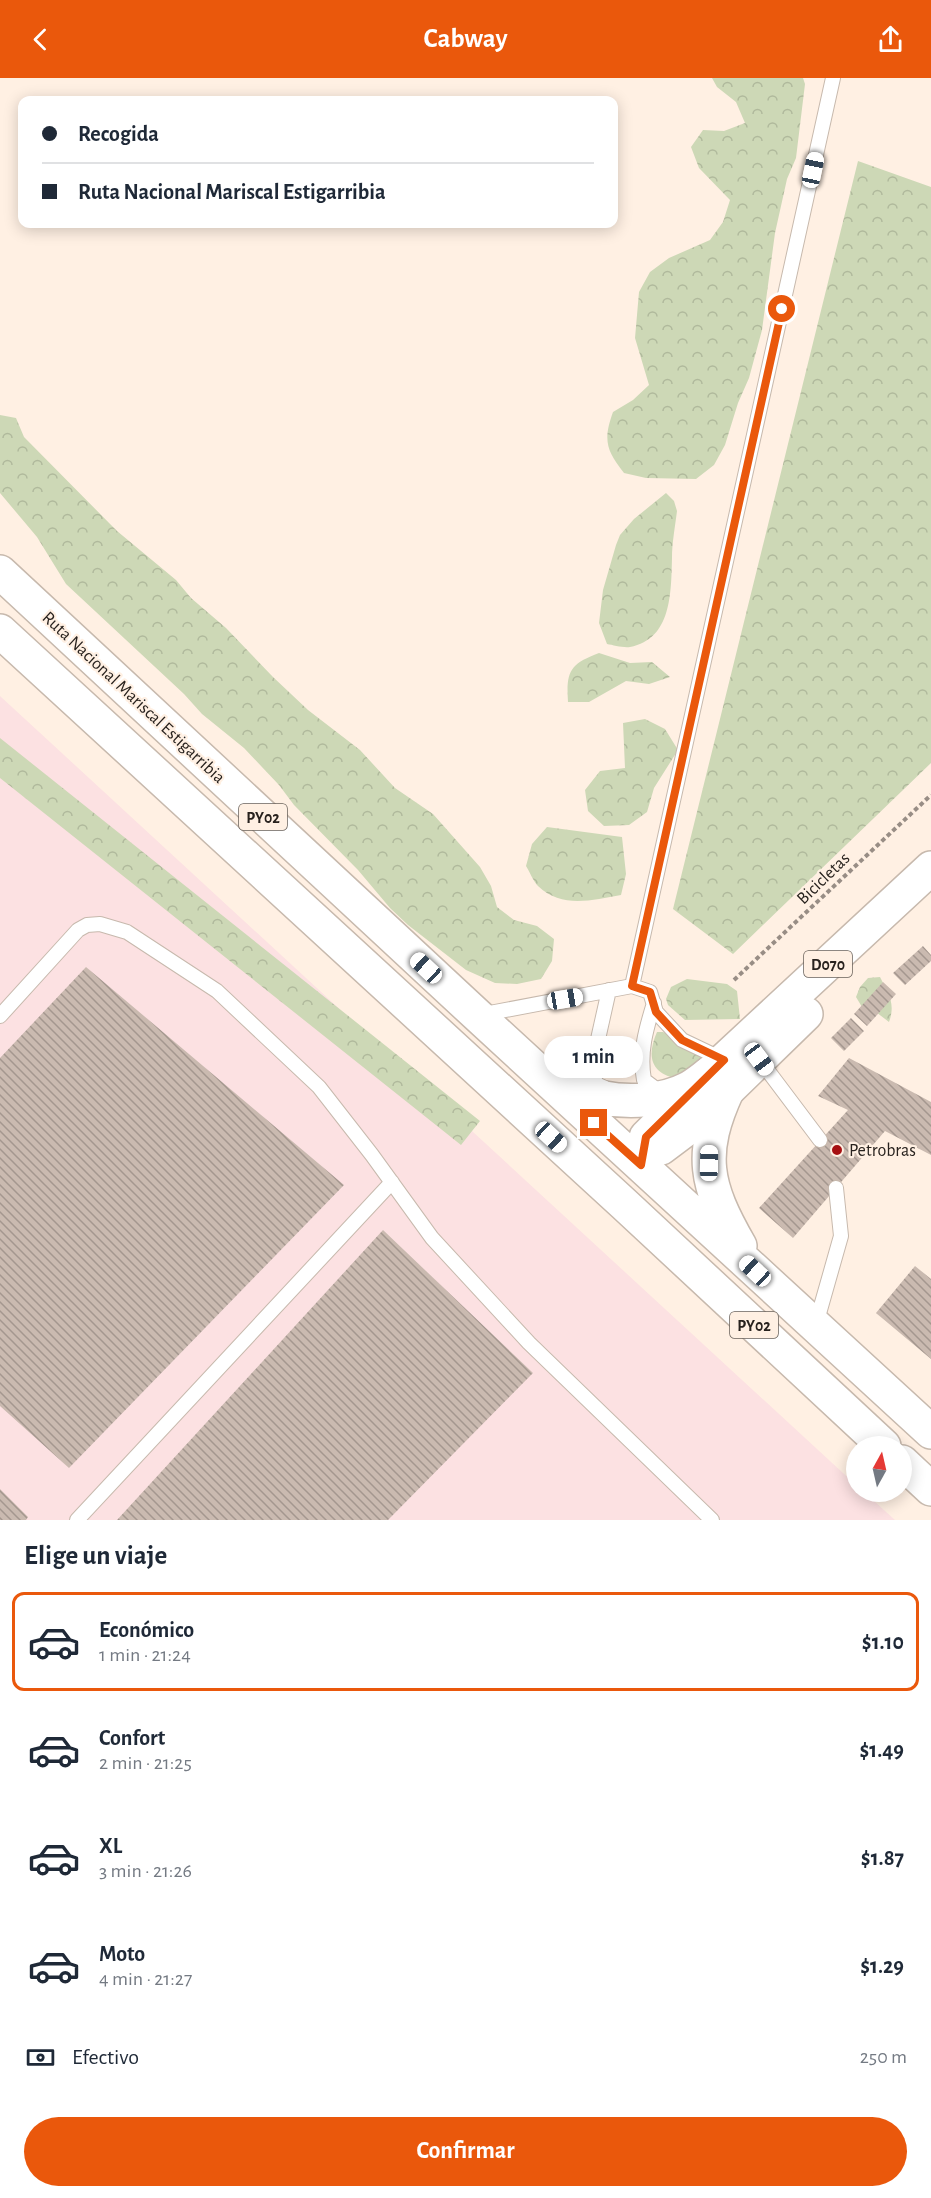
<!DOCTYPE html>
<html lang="es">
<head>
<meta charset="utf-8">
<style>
  :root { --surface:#fff; --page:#f2f2f3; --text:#1f2937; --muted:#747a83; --line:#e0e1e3; --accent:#ea580c }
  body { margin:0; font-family:"Alegreya Sans",sans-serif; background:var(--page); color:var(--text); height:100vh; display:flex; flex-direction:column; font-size:22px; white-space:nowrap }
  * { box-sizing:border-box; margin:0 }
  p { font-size:20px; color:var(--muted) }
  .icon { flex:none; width:33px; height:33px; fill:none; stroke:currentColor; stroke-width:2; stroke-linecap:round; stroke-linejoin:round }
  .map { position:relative; height:1442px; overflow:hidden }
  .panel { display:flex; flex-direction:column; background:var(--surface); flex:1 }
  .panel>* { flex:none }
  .hud { position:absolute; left:18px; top:18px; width:600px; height:132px; border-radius:12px; box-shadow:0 3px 15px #0003; display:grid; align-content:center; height:132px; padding:0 24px; background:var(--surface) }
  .needle { width:39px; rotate:8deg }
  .tools { position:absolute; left:846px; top:1358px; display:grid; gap:12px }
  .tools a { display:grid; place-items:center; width:66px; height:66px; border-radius:50%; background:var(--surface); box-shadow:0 3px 15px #0003; font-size:30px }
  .end { position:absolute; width:27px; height:27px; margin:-14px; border:8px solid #ea580c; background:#fff; box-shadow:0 0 0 3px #fff }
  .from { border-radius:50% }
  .bubble { position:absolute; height:42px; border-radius:21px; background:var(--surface); box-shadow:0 3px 15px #0003; font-size:20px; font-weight:700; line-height:42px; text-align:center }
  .car { position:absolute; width:18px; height:36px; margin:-18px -9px; border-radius:8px; box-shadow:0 0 4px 2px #0007; background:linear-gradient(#fff 24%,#345 0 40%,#fff 0 76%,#345 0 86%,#fff 0) }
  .hud b { display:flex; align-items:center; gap:21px; height:57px; font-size:22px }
  .hud b+b { border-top:2px solid var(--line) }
  .hud i { width:15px; height:15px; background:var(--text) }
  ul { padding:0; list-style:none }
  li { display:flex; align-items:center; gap:18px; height:99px; margin:0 12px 9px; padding:0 12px; border:3px solid transparent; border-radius:12px }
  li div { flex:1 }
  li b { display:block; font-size:22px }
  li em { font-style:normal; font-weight:700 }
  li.active { border-color:var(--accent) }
  li>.icon { width:54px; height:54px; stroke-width:1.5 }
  h2 { padding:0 24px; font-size:27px; line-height:72px }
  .pay { display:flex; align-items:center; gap:15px; height:66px; padding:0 24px; font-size:22px }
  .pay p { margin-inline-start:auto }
  .action { display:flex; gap:12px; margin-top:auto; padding:12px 24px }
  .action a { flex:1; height:69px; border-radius:36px; background:var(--accent); color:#fff; font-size:24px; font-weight:700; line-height:69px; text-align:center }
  header { display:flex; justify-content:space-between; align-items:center; height:78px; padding:0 24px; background:var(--accent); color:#fff; font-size:27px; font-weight:700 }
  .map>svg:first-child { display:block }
  .industrial { fill:#fce1e2 }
  .forest { fill:url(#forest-crowns) }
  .building { fill:url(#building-back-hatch) }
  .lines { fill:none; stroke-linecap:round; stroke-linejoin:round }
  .lane-casing { stroke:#c7b9ad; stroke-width:16 }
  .primary-casing { stroke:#c7b9ad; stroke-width:36 }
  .highway-casing { stroke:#c7b9ad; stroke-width:36 }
  .path { stroke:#988d85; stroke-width:4; stroke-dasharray:4.5 3; stroke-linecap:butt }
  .lane { stroke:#fff; stroke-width:14 }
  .primary { stroke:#fff; stroke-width:33 }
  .highway { stroke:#fff; stroke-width:33 }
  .route { stroke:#ea580c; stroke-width:8 }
  .poi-dot { fill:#a61012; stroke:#fff0e3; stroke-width:2 }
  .labels { text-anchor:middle; stroke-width:4.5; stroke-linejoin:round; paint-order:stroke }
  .shield { fill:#fff0e3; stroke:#686059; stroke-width:1.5 }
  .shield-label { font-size:16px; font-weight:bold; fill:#28221e }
  .street-label { font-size:18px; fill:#28221e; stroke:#fff0e3 }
  .poi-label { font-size:18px; fill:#28221e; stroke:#fff0e3; text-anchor:start }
</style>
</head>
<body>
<header><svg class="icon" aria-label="back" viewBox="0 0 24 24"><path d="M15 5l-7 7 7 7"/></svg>Cabway<svg class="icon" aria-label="share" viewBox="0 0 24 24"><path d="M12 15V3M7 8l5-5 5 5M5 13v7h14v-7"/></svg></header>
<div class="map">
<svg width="931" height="1442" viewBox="0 0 931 1442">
  <defs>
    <pattern id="forest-crowns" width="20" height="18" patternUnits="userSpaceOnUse" patternTransform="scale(1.5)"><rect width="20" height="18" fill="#cdd8b6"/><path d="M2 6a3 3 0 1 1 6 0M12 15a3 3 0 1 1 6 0" fill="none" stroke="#b0b99c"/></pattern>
    <pattern id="building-back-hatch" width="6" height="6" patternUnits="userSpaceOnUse" patternTransform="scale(1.5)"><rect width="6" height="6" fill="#cabab0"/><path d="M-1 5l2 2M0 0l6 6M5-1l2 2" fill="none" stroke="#a4978f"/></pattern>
  </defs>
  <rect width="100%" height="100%" fill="#fff0e3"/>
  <path class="industrial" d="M0,618L856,1407V1413H863L895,1442H0Z"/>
  <path class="forest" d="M712,0H803L805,6L796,80L787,101L775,155L762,252L749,300L738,325L725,367L714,387L696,401L646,400L624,395C606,372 603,362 613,334L633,322L649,307L635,260L639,214L650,194L669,180L710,162L723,144L730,122L699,90L691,69L703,52L724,53L745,45L736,24L717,9Z
    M858,83L931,109V685L733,876L673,831Z
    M0,337L16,340L24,359L117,453L176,502L191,520L226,550L273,599L308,632L360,672L395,710L433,736L480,789L491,808L497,829L514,842L537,848L554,861L552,883L541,901L517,906L495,905L466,892L408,847L390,830L358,792L294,727L279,707L244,670L202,636L184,616L66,506L37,459L0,415Z
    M666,415L674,423L677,433C675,449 672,465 672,480C671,514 672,561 630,569C623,570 613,567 607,566L599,545L603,512L616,467L620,457L634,441Z
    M599,575L630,585L652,584L670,599L649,606L626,603L589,624H568C566,593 570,586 599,575Z
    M645,641L665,651L678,672L654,710L647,734L629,747L604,748L588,733L585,712L600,693L625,690L623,645Z
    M0,660L480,1043L461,1067L0,700Z
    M547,749L622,759L626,796L621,817C592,822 562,831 538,808C533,803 530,794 526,788L532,766Z
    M880,899C888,915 896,925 889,944L872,931L862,929L856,919L860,909L868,900Z
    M687,901L727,906L737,913L740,941L685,942L668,927L666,921L671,909Z
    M657,954H663L700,975L703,981L680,1001C651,997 646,979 657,954Z"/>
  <path class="building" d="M923,868L931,877V883L905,907L893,895Z
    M86,889L344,1107L69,1390L0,1328V980Z
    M883,904L896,916L867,948L854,936Z
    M851,940L864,953L844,973L831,960Z
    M849,980L931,1024V1077L885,1053L793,1160L759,1130L848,1032L818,1018Z
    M383,1152L533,1295L388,1442H117Z
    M915,1188L931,1201V1281L876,1235Z
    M0,1411L28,1439L26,1442H0Z"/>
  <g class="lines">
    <g class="lane-casing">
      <path id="lane" d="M632,908L833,0
        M654,925C646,951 639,975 644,1002L656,1011H662
        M479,937L632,908L650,914L656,934L682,962L724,982
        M0,938L78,852L87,847L100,846L127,854L217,913L319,1009L372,1077L432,1160L529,1265L712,1442
        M596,967L642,976
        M759,981L820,1062
        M605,1010L596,1006L592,988L609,912
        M816,1246L841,1158L836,1110
        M77,1442L392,1104"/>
    </g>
    <g class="primary-casing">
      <path id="primary" d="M650,1073L661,1070L693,1046L806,936
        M641,1087L646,1059L710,995L931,790"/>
    </g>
    <g class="highway-casing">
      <path id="highway" d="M0,494L477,937L931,1354
        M0,553L624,1126L884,1368
        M557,999C572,1007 588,1016 604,1020C629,1025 664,1023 687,1011C695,1007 703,1000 710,995
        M728,1011C698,1076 705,1107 740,1168
        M902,1384L931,1411"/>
    </g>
    <path class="path" d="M734,902L931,717"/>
    <use href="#lane" class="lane"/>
    <use href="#primary" class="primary"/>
    <use href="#highway" class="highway"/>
  </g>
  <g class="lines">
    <path class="route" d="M594,1045L641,1087L646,1059L724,982L682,962L656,934L650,914L632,908L782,231"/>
  </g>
  <circle class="poi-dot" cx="837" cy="1072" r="6"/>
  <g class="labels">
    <g class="shield">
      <rect x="239" y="726" width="48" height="26" rx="4.5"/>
      <rect x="804" y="873" width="48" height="26" rx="4.5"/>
      <rect x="730" y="1234" width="48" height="26" rx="4.5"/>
    </g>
    <g class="shield-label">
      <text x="263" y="745">PY02</text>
      <text x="828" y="892">D070</text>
      <text x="754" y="1253">PY02</text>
    </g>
    <g class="street-label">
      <text transform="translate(134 619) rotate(43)" y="6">Ruta Nacional Mariscal Estigarribia</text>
      <text transform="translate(823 800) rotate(-44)" y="6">Bicicletas</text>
    </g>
    <g class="poi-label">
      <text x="849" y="1078">Petrobras</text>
    </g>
  </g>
</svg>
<div class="tools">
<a><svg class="needle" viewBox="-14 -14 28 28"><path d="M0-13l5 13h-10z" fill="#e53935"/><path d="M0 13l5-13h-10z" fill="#747a83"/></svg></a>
</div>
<i class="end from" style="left:782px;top:231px"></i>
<i class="end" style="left:594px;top:1045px"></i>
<div class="bubble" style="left:544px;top:958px;width:99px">1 min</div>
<i class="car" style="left:813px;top:92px;rotate:12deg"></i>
<i class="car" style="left:426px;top:890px;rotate:313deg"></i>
<i class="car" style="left:565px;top:921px;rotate:80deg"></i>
<i class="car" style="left:759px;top:981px;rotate:143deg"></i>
<i class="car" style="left:551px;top:1059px;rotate:133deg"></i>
<i class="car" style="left:709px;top:1085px;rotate:1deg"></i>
<i class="car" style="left:755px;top:1193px;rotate:313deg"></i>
<div class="hud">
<b><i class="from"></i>Recogida</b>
<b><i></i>Ruta Nacional Mariscal Estigarribia</b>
</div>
</div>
<section class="panel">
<h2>Elige un viaje</h2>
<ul>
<li class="active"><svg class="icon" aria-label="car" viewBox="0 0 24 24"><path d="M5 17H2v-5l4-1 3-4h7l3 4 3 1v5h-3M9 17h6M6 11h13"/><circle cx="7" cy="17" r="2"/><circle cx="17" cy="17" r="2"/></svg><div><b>Económico</b><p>1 min · 21:24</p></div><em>$1.10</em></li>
<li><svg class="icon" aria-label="car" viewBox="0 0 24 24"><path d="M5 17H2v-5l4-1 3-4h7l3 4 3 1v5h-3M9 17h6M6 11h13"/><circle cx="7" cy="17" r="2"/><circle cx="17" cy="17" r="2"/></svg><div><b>Confort</b><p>2 min · 21:25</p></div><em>$1.49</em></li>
<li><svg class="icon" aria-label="car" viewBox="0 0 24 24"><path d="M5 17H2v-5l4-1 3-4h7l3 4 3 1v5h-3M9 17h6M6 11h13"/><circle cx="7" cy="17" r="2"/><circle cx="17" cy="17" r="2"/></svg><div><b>XL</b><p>3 min · 21:26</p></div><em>$1.87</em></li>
<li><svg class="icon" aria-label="car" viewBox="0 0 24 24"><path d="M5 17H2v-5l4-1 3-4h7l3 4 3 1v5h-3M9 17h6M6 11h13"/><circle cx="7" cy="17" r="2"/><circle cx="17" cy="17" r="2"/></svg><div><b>Moto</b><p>4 min · 21:27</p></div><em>$1.29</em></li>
</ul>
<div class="pay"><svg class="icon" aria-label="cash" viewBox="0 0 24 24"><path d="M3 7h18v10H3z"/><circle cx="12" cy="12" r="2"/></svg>Efectivo<p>250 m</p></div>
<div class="action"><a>Confirmar</a></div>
</section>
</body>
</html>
